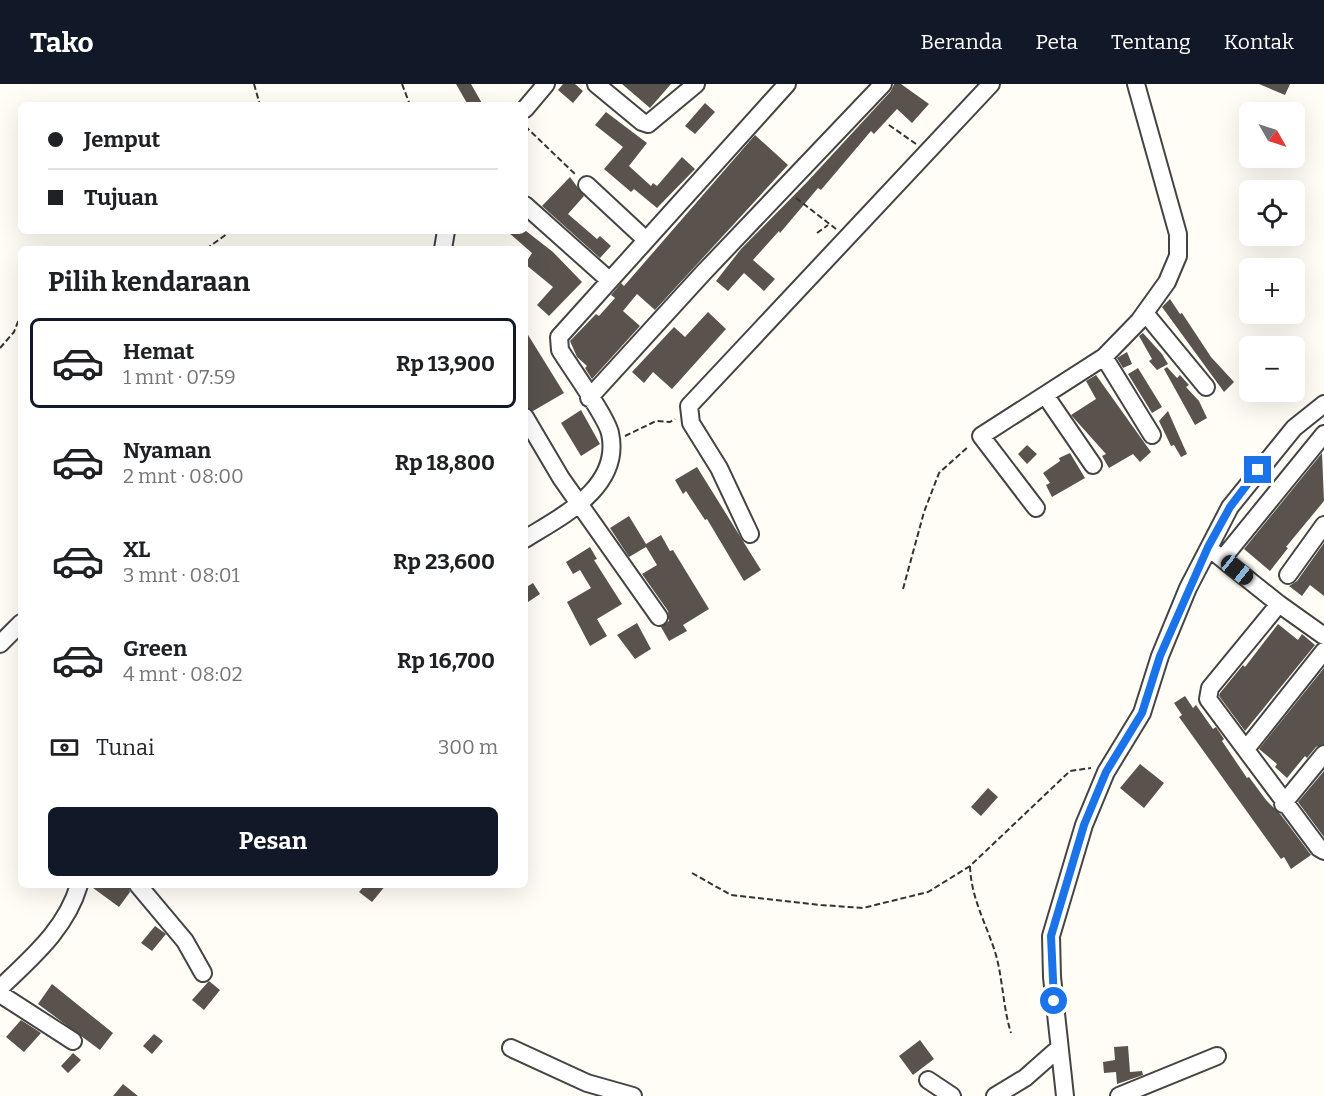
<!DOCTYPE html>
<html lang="id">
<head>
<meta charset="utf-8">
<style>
  :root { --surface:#fff; --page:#f6f6f6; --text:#202124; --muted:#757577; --line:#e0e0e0; --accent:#111827 }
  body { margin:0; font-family:Bitter,serif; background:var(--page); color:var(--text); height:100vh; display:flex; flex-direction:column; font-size:22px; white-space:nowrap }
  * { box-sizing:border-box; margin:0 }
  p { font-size:20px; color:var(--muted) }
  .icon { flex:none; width:33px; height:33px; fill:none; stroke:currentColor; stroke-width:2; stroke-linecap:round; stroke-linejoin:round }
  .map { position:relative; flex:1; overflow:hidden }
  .side { position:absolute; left:18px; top:162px; width:510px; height:642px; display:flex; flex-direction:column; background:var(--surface); border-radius:9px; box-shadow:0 6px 24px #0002 }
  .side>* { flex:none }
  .hud { position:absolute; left:18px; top:18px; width:510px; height:132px; border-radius:9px; box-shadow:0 6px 24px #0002; display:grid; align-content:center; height:132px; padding:0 30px; background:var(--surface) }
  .needle { width:39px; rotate:129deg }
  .fabs { position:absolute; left:1239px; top:18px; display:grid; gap:12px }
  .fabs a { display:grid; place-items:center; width:66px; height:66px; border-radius:9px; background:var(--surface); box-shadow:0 6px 24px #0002; font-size:30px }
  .end { position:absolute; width:27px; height:27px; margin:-14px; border:8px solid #1a73e8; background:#fff; box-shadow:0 0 0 3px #fff }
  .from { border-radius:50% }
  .car { position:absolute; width:18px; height:36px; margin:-18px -9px; border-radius:8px; box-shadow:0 0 4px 2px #0007; background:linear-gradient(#222 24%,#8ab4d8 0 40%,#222 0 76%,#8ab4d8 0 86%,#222 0) }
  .hud b { display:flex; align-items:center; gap:21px; height:57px; font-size:22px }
  .hud b+b { border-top:2px solid var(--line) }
  .hud i { width:15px; height:15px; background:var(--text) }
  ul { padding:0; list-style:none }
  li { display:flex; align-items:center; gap:18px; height:90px; margin:0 12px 9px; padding:0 18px; border:3px solid transparent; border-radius:9px }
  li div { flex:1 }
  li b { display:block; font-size:22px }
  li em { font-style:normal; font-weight:700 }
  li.selected { border-color:var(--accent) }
  li>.icon { width:54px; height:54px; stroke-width:1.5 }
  h2 { padding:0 30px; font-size:27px; line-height:72px }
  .pay { display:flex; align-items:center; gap:15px; height:66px; padding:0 30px; font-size:22px }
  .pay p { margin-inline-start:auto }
  .primary-button { display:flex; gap:12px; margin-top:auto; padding:12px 30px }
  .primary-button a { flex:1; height:69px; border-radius:9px; background:var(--accent); color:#fff; font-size:24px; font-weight:700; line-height:69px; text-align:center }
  header { display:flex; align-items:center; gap:36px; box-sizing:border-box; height:84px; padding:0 30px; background:var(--accent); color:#fff }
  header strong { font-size:28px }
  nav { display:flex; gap:33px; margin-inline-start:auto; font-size:21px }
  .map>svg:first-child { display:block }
  .building { fill:#5a524d }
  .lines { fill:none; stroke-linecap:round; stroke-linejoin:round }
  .minor-casing { stroke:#444; stroke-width:20 }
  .path { stroke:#333; stroke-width:2; stroke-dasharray:6 3; stroke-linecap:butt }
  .minor { stroke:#fff; stroke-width:16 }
  .route { stroke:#1a73e8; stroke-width:8 }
</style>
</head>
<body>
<header>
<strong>Tako</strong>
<nav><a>Beranda</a><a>Peta</a><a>Tentang</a><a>Kontak</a></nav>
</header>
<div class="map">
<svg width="1324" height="1012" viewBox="0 0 1324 1012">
  <rect width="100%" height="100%" fill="#fffdf5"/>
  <path class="building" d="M456,0H471L483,21H468Z
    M563,0H575L583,7L573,19L558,6Z
    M622,0H671L650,24Z
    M894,0H901L929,20L912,39L897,25L874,50L871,47L821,106L818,104L780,149L779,147L753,176L775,195L764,207L744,189L728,207L716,197L741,165L807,98L891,7Z
    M1259,0H1290L1285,11Z
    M705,19L715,28L695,50L685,42Z
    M606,28L647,59L629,82L651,102L653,99L657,102L682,73L695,85L657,124L634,105L631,108L604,85L623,63L595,41Z
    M755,51L788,81L655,226L637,210L623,227L640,242L592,295L585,284L587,282L577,273L570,257L596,230L599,232L615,214L611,211L621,199L624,202Z
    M570,93L584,112L568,130L597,155L600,152L611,162L600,174L542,122Z
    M507,147H526L553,168L582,198L549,232L537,221L553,203L525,180L532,169Z
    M1170,215L1180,230L1182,229L1211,273L1234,298L1224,308L1162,223Z
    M708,228L726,245L672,305L653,288L644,299L632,288L674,243L685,253Z
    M525,246L564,309L533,327L525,323Z
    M1143,249L1162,270L1168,280L1157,286L1149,277L1152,275L1139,252Z
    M1127,268L1132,280L1123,284L1117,274Z
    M1167,283L1177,294L1180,291L1189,301L1186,303L1199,317L1207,334L1195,341L1164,285Z
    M1138,284L1162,323L1152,329L1128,290Z
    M1096,291L1151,368L1140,378L1133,370L1109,384L1102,372L1106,370L1071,331L1096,315L1086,297Z
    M581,326L600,360L581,372L561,339Z
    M1168,327L1187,370L1181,373L1174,361L1171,362L1159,337Z
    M1027,361L1037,370L1027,380L1018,370Z
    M1070,369L1085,394L1052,413L1046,401L1050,399L1043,389L1060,377L1059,374Z
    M1322,369L1324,417L1286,463L1288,464L1270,487L1244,465Z
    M697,383L761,486L744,497L707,435L705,436L686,407L683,410L675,396Z
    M629,432L646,460L661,451L670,467L673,466L709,525L683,541L687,547L669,557L661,543L669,537L668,527L642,490L657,481L646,463L629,473L610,444Z
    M1324,459V512L1310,501L1302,512L1289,502L1297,497Z
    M590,463L597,475L594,476L622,520L597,535L607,552L590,562L567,518L591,504L580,486L573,490L566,478Z
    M533,499L540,510L525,520V504Z
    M637,539L651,565L635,575L617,551Z
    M1278,540L1298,556L1302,550L1315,561L1245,647L1219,612L1220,609L1243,581L1245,583Z
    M1324,584V660L1316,663L1307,674L1305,672L1287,694L1275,683L1277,680L1259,665Z
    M1185,612L1193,624L1196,621L1213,645L1216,643L1224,655L1222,657L1247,694L1249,693L1266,716L1281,731L1311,771L1291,785L1284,773L1281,775L1179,633L1182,631L1174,619Z
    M1140,680L1164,699L1144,724L1120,704Z
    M1324,687V753L1298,718Z
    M988,704L998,713L981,732L971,723Z
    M89,801H128L130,808L119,823Z
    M365,801H386L372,818L359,808Z
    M155,842L166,850L152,867L141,859Z
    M209,897L220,906L204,926L192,916Z
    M52,900L113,949L100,966L38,920Z
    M21,936L41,949L24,968L6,953Z
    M154,950L163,957L152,970L143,962Z
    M920,956L934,975L913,991L899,972Z
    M1128,962L1130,988L1142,987L1143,991L1117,1000L1116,988L1104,989L1103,978L1115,976L1114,963Z
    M73,969L81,976L68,989L61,982Z
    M123,1000L138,1012H113Z"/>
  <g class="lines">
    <g class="minor-casing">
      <path id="minor" d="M596,0L642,38L648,40L696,0
        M525,25L546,0
        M587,101L645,155
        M525,121L609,196
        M443,165L446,147
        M1145,229L1206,303
        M1104,273L1152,351
        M1045,311L1093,381
        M589,314L704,188L883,0
        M525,333L561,394L659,533
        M1036,424L981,352L1104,273L1139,237L1167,198L1178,172V150L1136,0
        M750,450L719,384L691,339L689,322L991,0
        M525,455C562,432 622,403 610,349C606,332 571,284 560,266L559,253L787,0
        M1215,469L1279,520L1324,552
        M1223,474L1324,350
        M1288,491L1324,441
        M1279,520L1210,604L1208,615L1319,764L1324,767
        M0,560L21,539
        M1246,665L1324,567
        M1283,720L1324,670
        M138,801L185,857L203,889
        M0,904C32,873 66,845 79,801
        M0,910L73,957
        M511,964L587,999L633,1012
        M928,996L952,1012
        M995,1012L1025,994L1059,964
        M1065,1012L1052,893L1051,852L1084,741L1106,688L1142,629L1160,572L1188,504L1230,423L1294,344L1324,320
        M1119,1012L1217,972"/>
    </g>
    <path class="path" d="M254,0L260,21
      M402,0L410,21
      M889,41L916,60
      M525,42L576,91
      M796,114L836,145
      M817,149L828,141
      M206,165L231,147
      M0,264L14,248L21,230
      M625,352L656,337L670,338L675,335
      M903,505L924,428L939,389L969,362
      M970,782C971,815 987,841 996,871C1003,897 1003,923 1011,949
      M692,789L731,811L821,821L863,824L928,808L970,782L1070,687L1091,684"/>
    <use href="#minor" class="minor"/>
  </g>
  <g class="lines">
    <path class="route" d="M1054,917L1051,852L1084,741L1106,688L1142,629L1160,572L1208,463L1230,423L1258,386"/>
  </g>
</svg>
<div class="fabs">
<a><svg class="needle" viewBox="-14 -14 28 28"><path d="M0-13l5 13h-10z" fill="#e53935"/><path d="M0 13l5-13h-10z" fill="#757577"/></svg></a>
<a><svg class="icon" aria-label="locate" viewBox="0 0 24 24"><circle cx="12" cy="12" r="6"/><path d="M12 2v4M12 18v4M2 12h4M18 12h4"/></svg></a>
<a>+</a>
<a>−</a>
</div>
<i class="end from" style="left:1054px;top:917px"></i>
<i class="end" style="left:1258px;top:386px"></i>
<i class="car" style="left:1237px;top:486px;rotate:129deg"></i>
<div class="hud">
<b><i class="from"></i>Jemput</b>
<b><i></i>Tujuan</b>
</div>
<section class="side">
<h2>Pilih kendaraan</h2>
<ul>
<li class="selected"><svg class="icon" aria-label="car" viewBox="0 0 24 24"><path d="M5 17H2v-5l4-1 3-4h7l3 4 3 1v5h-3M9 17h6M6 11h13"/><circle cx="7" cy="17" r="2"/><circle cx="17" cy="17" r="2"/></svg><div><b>Hemat</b><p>1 mnt · 07:59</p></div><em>Rp 13,900</em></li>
<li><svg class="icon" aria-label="car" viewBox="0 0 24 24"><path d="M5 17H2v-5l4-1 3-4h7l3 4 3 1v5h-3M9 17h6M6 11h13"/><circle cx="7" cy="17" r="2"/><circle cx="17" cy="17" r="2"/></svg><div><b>Nyaman</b><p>2 mnt · 08:00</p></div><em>Rp 18,800</em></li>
<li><svg class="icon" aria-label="car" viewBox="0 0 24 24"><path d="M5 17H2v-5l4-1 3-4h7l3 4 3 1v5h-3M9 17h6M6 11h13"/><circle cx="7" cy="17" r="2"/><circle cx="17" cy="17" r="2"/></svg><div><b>XL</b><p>3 mnt · 08:01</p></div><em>Rp 23,600</em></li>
<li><svg class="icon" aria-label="car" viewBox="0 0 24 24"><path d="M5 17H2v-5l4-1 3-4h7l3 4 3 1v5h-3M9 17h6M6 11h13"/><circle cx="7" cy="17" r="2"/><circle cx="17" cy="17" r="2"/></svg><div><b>Green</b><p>4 mnt · 08:02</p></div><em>Rp 16,700</em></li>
</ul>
<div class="pay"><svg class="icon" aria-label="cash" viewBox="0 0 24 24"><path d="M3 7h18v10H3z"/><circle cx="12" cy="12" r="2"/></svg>Tunai<p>300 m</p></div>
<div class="primary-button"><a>Pesan</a></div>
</section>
</div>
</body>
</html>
